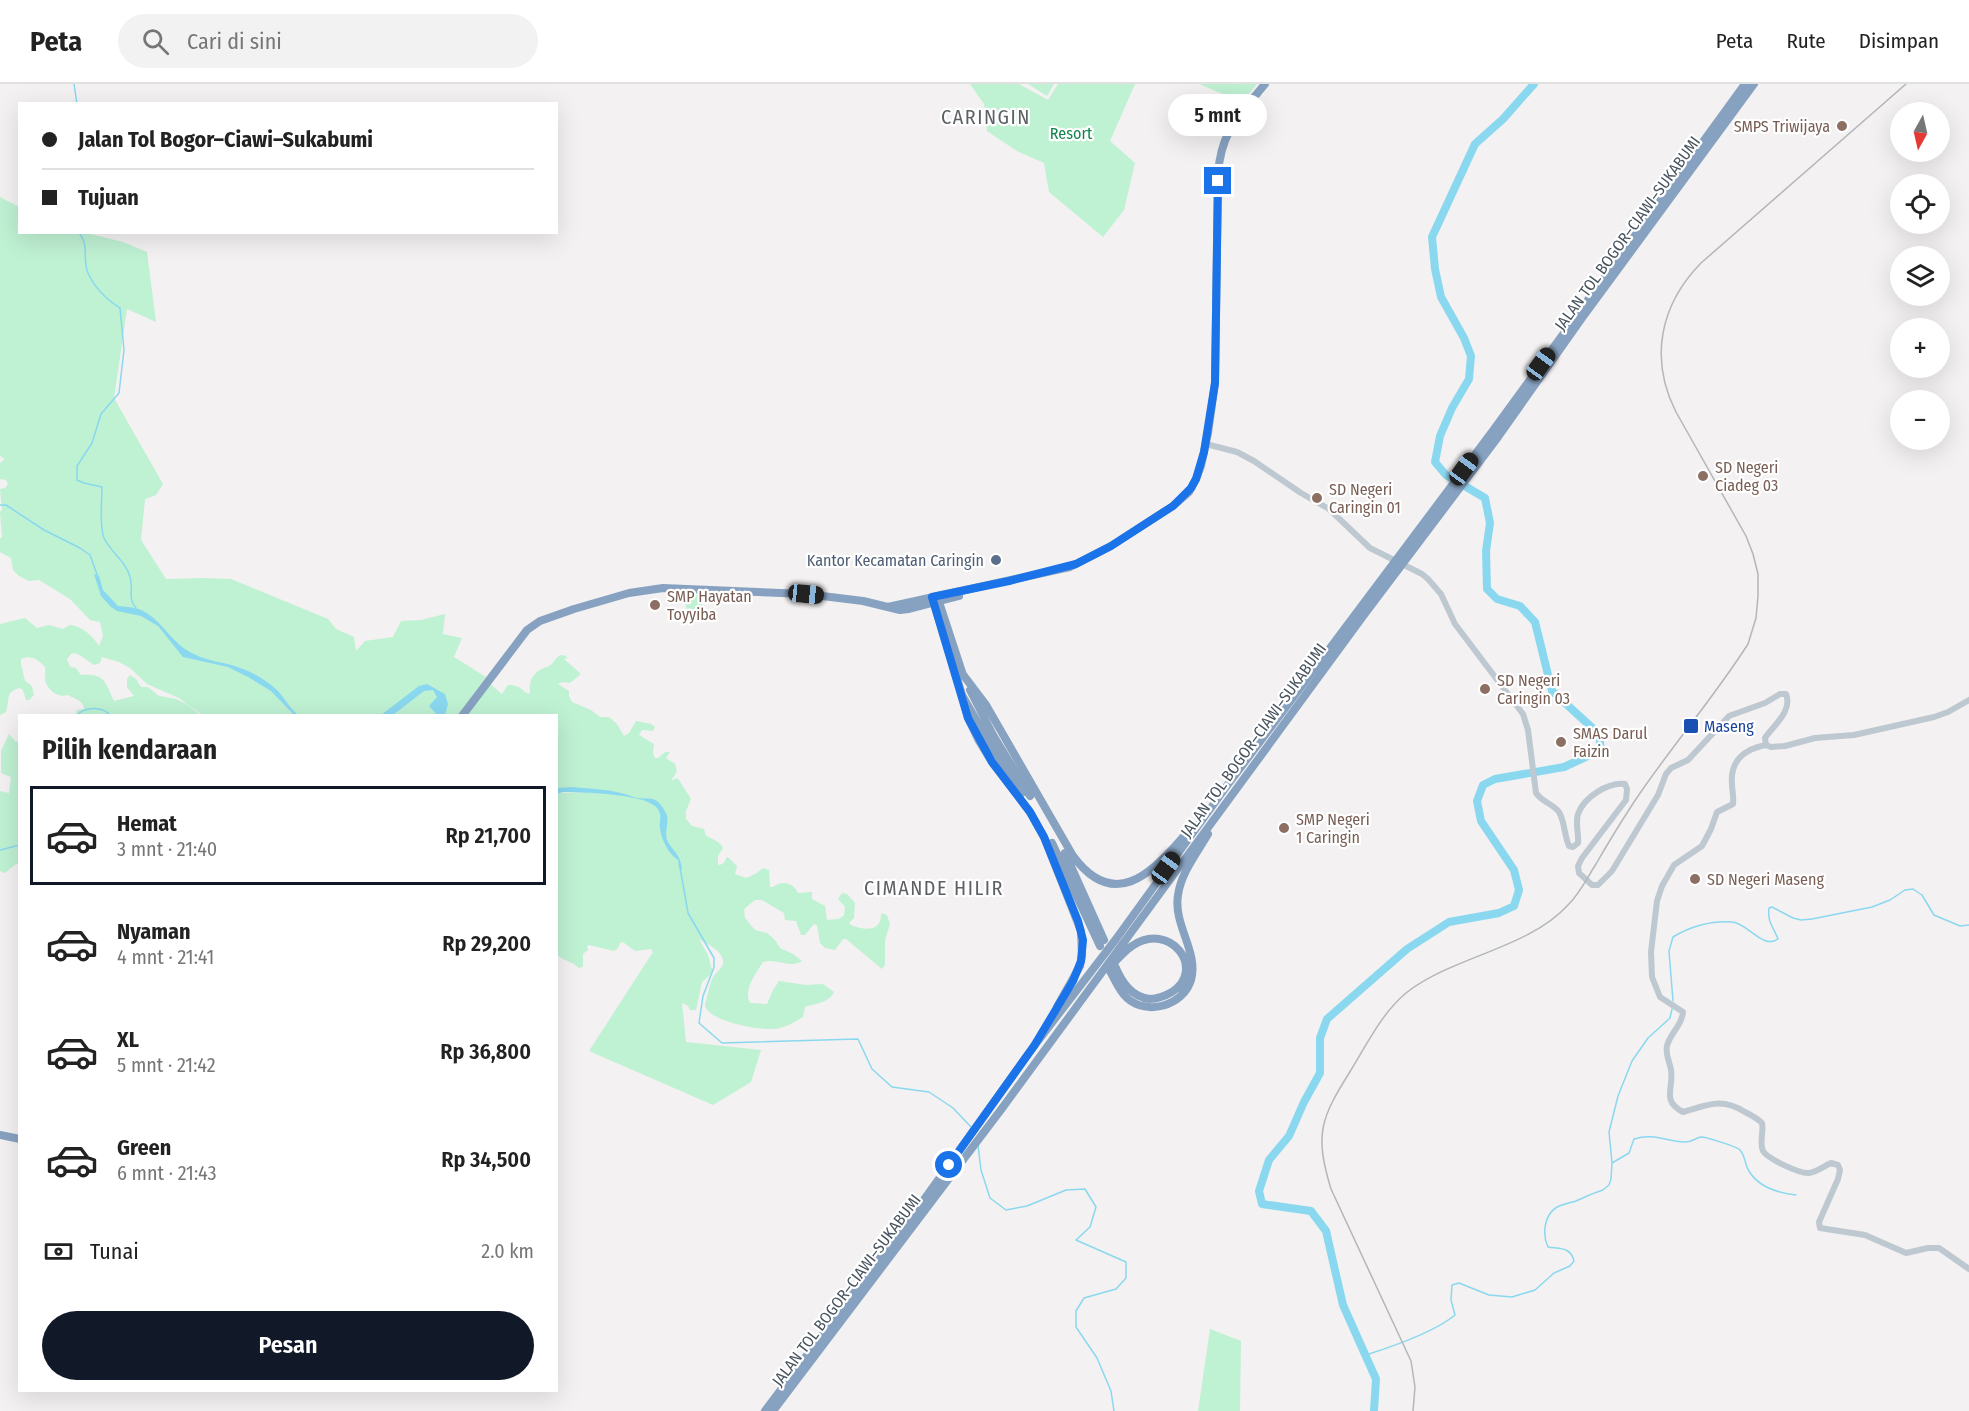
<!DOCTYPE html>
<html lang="id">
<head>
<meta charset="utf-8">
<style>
  :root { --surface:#fff; --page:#f2f2f2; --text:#222; --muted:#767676; --line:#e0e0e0; --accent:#111827 }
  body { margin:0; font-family:"Fira Sans Condensed",sans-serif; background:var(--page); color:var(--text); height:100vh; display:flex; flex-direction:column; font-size:22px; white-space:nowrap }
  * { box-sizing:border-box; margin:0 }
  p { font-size:20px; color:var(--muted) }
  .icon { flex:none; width:33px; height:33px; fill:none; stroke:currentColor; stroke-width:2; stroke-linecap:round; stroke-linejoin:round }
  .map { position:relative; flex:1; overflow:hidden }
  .drawer { position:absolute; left:18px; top:630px; width:540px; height:678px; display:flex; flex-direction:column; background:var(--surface); border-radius:0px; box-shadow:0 6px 24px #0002 }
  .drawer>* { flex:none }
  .hud { position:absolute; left:18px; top:18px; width:540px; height:132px; border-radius:0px; box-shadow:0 6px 24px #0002; display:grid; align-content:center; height:132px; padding:0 24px; background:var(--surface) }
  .needle { width:39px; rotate:188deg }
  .buttons { position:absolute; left:1890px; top:18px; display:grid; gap:12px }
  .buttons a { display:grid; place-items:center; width:60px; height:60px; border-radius:50%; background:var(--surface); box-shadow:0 6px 24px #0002; font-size:30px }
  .end { position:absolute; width:27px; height:27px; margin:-14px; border:8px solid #1a73e8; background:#fff; box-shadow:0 0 0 3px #fff }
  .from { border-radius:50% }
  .bubble { position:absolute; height:42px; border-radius:21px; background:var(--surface); box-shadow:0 6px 24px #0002; font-size:20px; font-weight:600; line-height:42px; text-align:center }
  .car { position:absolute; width:18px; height:36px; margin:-18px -9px; border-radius:8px; box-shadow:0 0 4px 2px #0007; background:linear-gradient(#222 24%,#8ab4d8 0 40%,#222 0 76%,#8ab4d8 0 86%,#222 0) }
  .hud b { display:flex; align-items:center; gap:21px; height:57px; font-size:22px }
  .hud b+b { border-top:2px solid var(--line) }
  .hud i { width:15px; height:15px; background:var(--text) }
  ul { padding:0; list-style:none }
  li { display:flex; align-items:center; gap:18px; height:99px; margin:0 12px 9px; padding:0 12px; border:3px solid transparent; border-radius:0px }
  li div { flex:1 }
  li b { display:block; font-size:22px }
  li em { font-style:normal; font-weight:600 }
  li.current { border-color:var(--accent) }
  li>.icon { width:54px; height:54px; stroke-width:1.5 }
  h2 { padding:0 24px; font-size:27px; line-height:72px }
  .pay { display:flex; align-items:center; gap:15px; height:66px; padding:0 24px; font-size:22px }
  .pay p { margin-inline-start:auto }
  .button { display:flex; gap:12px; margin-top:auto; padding:12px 24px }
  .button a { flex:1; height:69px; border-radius:36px; background:var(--accent); color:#fff; font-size:24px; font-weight:600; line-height:69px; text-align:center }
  header { display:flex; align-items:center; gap:36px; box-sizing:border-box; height:84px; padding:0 30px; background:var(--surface); border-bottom:2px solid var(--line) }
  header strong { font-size:28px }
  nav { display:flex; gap:33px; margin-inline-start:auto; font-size:21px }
  .search { width:420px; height:54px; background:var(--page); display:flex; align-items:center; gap:15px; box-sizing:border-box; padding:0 21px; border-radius:33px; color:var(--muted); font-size:22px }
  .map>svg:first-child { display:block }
  .green { fill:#bff1d3 }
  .water { fill:#8ad8ef }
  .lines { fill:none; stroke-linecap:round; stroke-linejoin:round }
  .stream { stroke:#8ad8ef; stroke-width:1.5 }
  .river { stroke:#8ad8ef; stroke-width:8 }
  .minor { stroke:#bec8d0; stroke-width:6 }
  .highway { stroke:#87a2c1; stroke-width:8 }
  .rail { stroke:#b3b6bb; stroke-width:1.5 }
  .route { stroke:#1a73e8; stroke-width:8 }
  .education-dot { fill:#8d6e63; stroke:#fff; stroke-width:2 }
  .service-dot { fill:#5c6f8a; stroke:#fff; stroke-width:2 }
  .transit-dot { fill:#1a4fb4; stroke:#fff; stroke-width:2 }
  .labels { text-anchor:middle; stroke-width:4.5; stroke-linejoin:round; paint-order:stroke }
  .education-label { font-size:16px; fill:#785e54; stroke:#fff; text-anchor:start }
  .park-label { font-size:16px; fill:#14844e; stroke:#fff }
  .street-label { font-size:16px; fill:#48545f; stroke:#fff }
  .service-label { font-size:16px; fill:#4e5e75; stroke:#fff; text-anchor:end }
  .transit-label { font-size:16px; fill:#164399; stroke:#fff; text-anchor:start }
  .quarter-label { font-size:20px; letter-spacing:1.5px; fill:#5d6166; stroke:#fff }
</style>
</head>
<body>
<header>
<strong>Peta</strong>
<div class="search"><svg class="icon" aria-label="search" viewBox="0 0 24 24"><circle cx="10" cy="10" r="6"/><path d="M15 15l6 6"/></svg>Cari di sini</div>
<nav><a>Peta</a><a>Rute</a><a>Disimpan</a></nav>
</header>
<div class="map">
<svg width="1969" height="1327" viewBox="0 0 1969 1327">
  <rect width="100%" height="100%" fill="#f3f1f1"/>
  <path class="green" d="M970,0H1019L1048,16L1058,0H1135L1110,57L1135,79L1124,126L1103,153L1049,108L1044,79L1017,67L987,47L984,20Z
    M1028,0H1054L1047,12Z
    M1199,0H1257L1242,18Z
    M0,113L19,123L20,148L86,149L123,158L147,168L156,238L127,225L114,314L163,400L156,411L145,415L141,456L166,495L204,494L231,495L328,535L336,545L354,553L356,567L365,557L393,553L401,537L421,536L445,530L443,550L462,554L454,573L486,593L458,631H202L179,614L147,600L130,584L119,578L102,573L100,579L94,581L78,570L72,569L67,575L70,583L76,584L81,591C105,589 105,598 114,617L134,612L127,603V595L130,591L136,595L141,603H148L159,612L176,615L188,621L200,631L75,632L77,626L84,625C84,617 75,615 68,611C59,614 50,608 46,599C44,595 46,588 45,583C39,576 31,570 21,575V580L25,597L32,602L34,611L29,616H26L23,606L20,604C5,608 10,614 6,628L0,631V540L25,534L37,544L49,541L63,545L70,541C82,542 93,552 99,562L103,552L100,538L90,536L70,515L39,496L29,497L19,492L13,486L11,474L0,468V454H2L0,428L2,426L0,405L5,404L8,400L6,396L0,395V379L5,375L0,372Z
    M688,509H700L705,530H702V536L691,535L688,533L684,513Z
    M561,571L566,572L567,574L564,575L581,590L570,599L562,598L558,600L569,607V612L572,618L591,626L600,633H609L617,640L624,652L629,649L636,637L651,640L655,643L653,647L642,646L639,651L654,660L653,670L655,674H658L665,668H670L666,674L675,680L677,687L671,697L677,694L679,696L691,715L686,727V735L692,742L704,745L706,752C713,755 719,757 723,764L718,772V781L723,780L727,773H728L737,782L735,790L746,794L755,790L763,784L769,786L770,803H773C782,796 793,798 798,809L812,808V815L825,822L827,836L839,835L844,831L845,823L838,815L842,809L847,810L855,819L854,834L849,839L851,841C865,847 882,848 881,829L887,831L890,840L885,856V881L882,885L846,855H843L835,866L825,864L820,859L817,841L814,840L805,851H801L796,837L785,836L784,829L762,816H755L745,824L744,827L745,834L755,846L767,849L775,856L780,864L793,870L802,877C790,885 778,874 763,878C756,889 743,906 750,919L767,920L773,906L779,897L806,901L823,900L834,908C828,920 815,919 805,923L803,933C795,938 783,945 773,945C758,946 711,938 705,922C705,919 711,898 712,895C715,888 725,884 723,876C722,867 706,859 699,855L708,871L712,886L710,891L702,898L696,926H690L688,922L682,919L686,958L761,966L751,998L713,1021L589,967L653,868L651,865L635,867L623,858L620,859L618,864L614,867L589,861L587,862L588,866L583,870V883L579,884C572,877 564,877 557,871V709L597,708L557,705L556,632H469V627L489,599L502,610L508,601C523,601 521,608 530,610C529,599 531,590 542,585C545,583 548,583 551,581C555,577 555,574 561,571Z
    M9,650L16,658L19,657L20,781L16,780L5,789L0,787V707L9,709L11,693L1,689V667Z
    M1210,1245L1241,1257L1240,1327H1198Z"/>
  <path class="water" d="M94,490L99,492L103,506L118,522C127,523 137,523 145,528C164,539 173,561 194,570C209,578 227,578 243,585C254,589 269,598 278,607C285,615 290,624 298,631H294L271,607L248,593L228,583L183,573L158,542L141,532L117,527L111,523L101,512Z
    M427,600L445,610L448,620L445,631H437L429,622L437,613L433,606L424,607L393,631H381L419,602Z
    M572,703C592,705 612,705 631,712C647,719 654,706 666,729C670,737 664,748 667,756C673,768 680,769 682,785L679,784L678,776C669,770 661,756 660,744C659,740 661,735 660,730C658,708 581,709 563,708L557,710V704Z"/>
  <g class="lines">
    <path class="stream" d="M74,0L77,20
      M78,148C90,160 82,176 88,189C95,205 106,215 120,224L124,266L119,309L101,330L92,359L77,382V396L84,399L102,403C102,417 99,441 104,454C111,469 126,477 130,493C134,504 127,514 136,524
      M0,421H6L44,446L80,464L90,471L98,493
      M76,632C85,622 103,622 111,632
      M0,766L20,761
      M680,783L688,829L714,874V883L703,912L699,939L722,959L858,955L872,985L892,1003L929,1008L953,1024L971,1043
      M1673,917L1669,867L1673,853C1689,843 1712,836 1732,838C1748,839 1763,866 1778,855C1774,844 1767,838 1769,824L1772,823L1793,834L1801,836L1812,835L1872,823L1890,816L1905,806L1913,805L1922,811L1934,831L1960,842L1969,841
      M978,1061L981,1086L990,1114L1006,1126L1027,1122L1066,1106L1085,1105L1096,1123L1090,1143L1076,1156L1126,1178V1194L1116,1205L1084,1214L1076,1227V1243L1097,1274L1111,1307L1114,1327
      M1612,1079L1629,1069L1634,1055C1654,1049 1665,1057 1684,1058C1691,1059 1695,1054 1701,1053C1706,1053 1738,1063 1740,1066C1745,1071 1745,1081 1749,1087C1759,1104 1778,1109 1796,1111
      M1366,1271C1391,1263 1436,1247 1455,1231L1451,1216L1452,1201L1459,1199L1489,1211L1512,1213L1535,1206L1554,1189L1570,1182L1574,1177C1571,1163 1560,1165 1548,1163C1542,1150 1544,1131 1557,1123C1563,1120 1569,1119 1576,1117C1585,1113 1593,1109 1603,1106L1609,1101L1611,1095L1612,1079L1609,1048L1618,1012L1632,977L1648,954L1670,934L1672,925"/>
    <path class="river" d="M1374,1327L1376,1295L1343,1221L1326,1147L1311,1127L1262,1120L1259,1107L1269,1076L1289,1052L1304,1018L1320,989V954L1327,935L1407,865L1449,838L1499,829L1514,822L1519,806L1514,786L1481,737L1477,717L1483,701L1495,695L1564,683L1601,666L1599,650L1552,607L1535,538L1520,522L1497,515L1487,505L1486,467L1490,439L1485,414L1446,391L1435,378L1440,352L1452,324L1469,295L1471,272L1464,254L1441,213L1435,185L1432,153L1475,60L1503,35L1534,0"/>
    <path class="minor" d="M1206,360L1237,368L1254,377L1301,409L1329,425L1370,464L1422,490L1428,495L1441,510L1455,540L1523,630L1528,646L1536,709C1542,718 1553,720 1559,728C1565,738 1564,751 1569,762L1573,763L1578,759C1579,749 1575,740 1578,730C1584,713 1608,698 1625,700L1627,705L1626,716L1582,774L1578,782L1579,789L1592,801H1598L1612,787L1658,711L1666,690L1671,684L1688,676L1729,632L1765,619L1780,610H1786C1793,627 1773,642 1765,654L1766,661L1771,663L1785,662L1815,654L1854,651L1934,633L1948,628L1969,616
      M1766,661C1744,665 1730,677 1732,700C1732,707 1734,713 1733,720L1717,728L1711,745L1702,762L1674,781L1662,802L1657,817L1651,868L1652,893L1660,913L1683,928C1682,942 1670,949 1667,962C1665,971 1670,978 1671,986C1674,1004 1661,1017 1683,1028C1708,1021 1721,1013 1745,1028C1751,1031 1757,1034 1762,1039C1764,1048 1759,1058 1763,1067C1768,1075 1800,1090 1809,1089C1817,1088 1824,1082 1831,1079L1838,1081L1840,1086L1838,1095L1819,1138L1820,1144L1865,1151L1906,1169L1928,1164H1939L1969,1185"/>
    <path class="highway" d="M933,516L962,611L987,655L1022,709
      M939,518L963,591
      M888,523L1070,483L1111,462L1173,422L1189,408L1196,395L1201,382L1208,349L1215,299L1218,90C1221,47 1239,32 1265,0
      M961,588L986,621L1073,772C1113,826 1150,792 1183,753
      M970,606L993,651L1030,712
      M962,611L968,634L979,657L992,678L1030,728L1044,753L1081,847L1082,871L1080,882L1057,923
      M462,632L527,546L540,537L574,525L629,509L663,504L806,510L863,517L900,526L909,525L959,512
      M1052,759L1100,862
      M1065,769L1104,856
      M1112,881C1118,875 1124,867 1132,862C1170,836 1207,885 1172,908C1165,912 1157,915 1150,915C1131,913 1122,898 1115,882
      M1110,887C1115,896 1119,907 1127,914C1147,932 1183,922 1191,896C1199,868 1173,841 1178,811C1181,789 1197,769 1208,750
      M0,1051L20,1055
      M765,1327L923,1117L1034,962L1116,855L1226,703L1492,348L1745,0
      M773,1327L1003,1023L1364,531L1498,353L1582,234L1754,0"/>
    <path class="rail" d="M1413,1327L1415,1303L1411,1277L1331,1105C1314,1049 1321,1034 1351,986C1367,960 1382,929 1406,909C1453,872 1528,865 1568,821C1580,809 1587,794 1596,780C1608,759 1621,738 1634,718C1670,664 1713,615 1748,560L1756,534L1758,512V490L1753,470L1746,452L1676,328C1649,275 1660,221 1701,179L1906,0"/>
  </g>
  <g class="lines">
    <path class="route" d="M949,1081L1034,962L1073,897L1081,877L1083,856L1078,837L1044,753L1030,728L992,678L968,634L932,513L1009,497L1076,480L1111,462L1173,422L1191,404L1196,395L1204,368L1215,299L1218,97"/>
  </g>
  <g class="education-dot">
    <circle cx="1842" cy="42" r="6"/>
    <circle cx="1703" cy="392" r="6"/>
    <circle cx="1317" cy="414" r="6"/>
    <circle cx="655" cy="521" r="6"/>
    <circle cx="1485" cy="605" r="6"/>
    <circle cx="1561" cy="658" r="6"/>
    <circle cx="1284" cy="744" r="6"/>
    <circle cx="1695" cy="795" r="6"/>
  </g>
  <circle class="service-dot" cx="996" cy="476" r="6"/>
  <rect class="transit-dot" x="1683" y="634" width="16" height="16" rx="3"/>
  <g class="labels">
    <g class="education-label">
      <text x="1830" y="48" text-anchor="end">SMPS Triwijaya</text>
      <text x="1715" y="389">SD Negeri<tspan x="1715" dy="18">Ciadeg 03</tspan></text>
      <text x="1329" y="411">SD Negeri<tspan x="1329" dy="18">Caringin 01</tspan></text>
      <text x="667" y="518">SMP Hayatan<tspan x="667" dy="18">Toyyiba</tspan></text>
      <text x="1497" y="602">SD Negeri<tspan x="1497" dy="18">Caringin 03</tspan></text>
      <text x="1573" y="655">SMAS Darul<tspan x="1573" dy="18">Faizin</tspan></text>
      <text x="1296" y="741">SMP Negeri<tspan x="1296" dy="18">1 Caringin</tspan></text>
      <text x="1707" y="801">SD Negeri Maseng</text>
    </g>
    <g class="park-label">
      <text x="1071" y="55">Resort</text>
    </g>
    <g class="street-label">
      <text transform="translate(1627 149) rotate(-54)" y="6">JALAN TOL BOGOR–CIAWI–SUKABUMI</text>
      <text transform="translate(1253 656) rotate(-54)" y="6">JALAN TOL BOGOR–CIAWI–SUKABUMI</text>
      <text transform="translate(846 1206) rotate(-53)" y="6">JALAN TOL BOGOR–CIAWI–SUKABUMI</text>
    </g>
    <g class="service-label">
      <text x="984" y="482">Kantor Kecamatan Caringin</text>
    </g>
    <g class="transit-label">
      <text x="1704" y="648">Maseng</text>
    </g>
    <g class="quarter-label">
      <text x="986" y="40">CARINGIN</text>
      <text x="934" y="811">CIMANDE HILIR</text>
    </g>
  </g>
</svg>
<div class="buttons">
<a><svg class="needle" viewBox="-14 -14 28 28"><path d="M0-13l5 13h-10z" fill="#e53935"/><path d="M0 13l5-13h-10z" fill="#767676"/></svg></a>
<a><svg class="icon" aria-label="locate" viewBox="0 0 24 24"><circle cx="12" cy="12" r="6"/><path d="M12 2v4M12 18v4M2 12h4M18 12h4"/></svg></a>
<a><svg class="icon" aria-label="layers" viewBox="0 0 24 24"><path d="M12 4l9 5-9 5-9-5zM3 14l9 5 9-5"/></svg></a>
<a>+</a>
<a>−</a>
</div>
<i class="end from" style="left:949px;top:1081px"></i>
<i class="end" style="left:1218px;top:97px"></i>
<div class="bubble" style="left:1168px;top:10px;width:99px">5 mnt</div>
<i class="car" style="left:1541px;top:280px;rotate:36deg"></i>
<i class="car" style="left:1464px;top:385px;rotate:36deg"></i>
<i class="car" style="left:806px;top:510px;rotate:96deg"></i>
<i class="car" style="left:1166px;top:784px;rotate:36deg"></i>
<div class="hud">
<b><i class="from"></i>Jalan Tol Bogor–Ciawi–Sukabumi</b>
<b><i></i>Tujuan</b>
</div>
<section class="drawer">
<h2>Pilih kendaraan</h2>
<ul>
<li class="current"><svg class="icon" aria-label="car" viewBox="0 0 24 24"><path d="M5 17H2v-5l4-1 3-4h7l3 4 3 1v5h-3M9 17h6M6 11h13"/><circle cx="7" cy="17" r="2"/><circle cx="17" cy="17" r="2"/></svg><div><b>Hemat</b><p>3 mnt · 21:40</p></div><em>Rp 21,700</em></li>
<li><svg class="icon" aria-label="car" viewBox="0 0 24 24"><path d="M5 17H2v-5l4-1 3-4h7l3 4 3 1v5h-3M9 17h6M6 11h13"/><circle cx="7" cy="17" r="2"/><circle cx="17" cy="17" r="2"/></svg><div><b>Nyaman</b><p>4 mnt · 21:41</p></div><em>Rp 29,200</em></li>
<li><svg class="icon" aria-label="car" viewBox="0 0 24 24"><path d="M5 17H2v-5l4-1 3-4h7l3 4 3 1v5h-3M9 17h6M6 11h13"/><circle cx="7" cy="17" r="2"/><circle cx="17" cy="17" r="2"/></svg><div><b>XL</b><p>5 mnt · 21:42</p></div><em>Rp 36,800</em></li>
<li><svg class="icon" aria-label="car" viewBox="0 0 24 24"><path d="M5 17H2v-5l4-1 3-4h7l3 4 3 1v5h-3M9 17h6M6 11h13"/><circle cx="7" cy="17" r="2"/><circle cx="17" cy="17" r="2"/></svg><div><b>Green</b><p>6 mnt · 21:43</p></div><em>Rp 34,500</em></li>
</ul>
<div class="pay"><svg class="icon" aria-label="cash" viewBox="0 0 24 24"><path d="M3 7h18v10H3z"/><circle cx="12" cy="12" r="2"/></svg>Tunai<p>2.0 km</p></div>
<div class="button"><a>Pesan</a></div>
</section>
</div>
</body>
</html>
